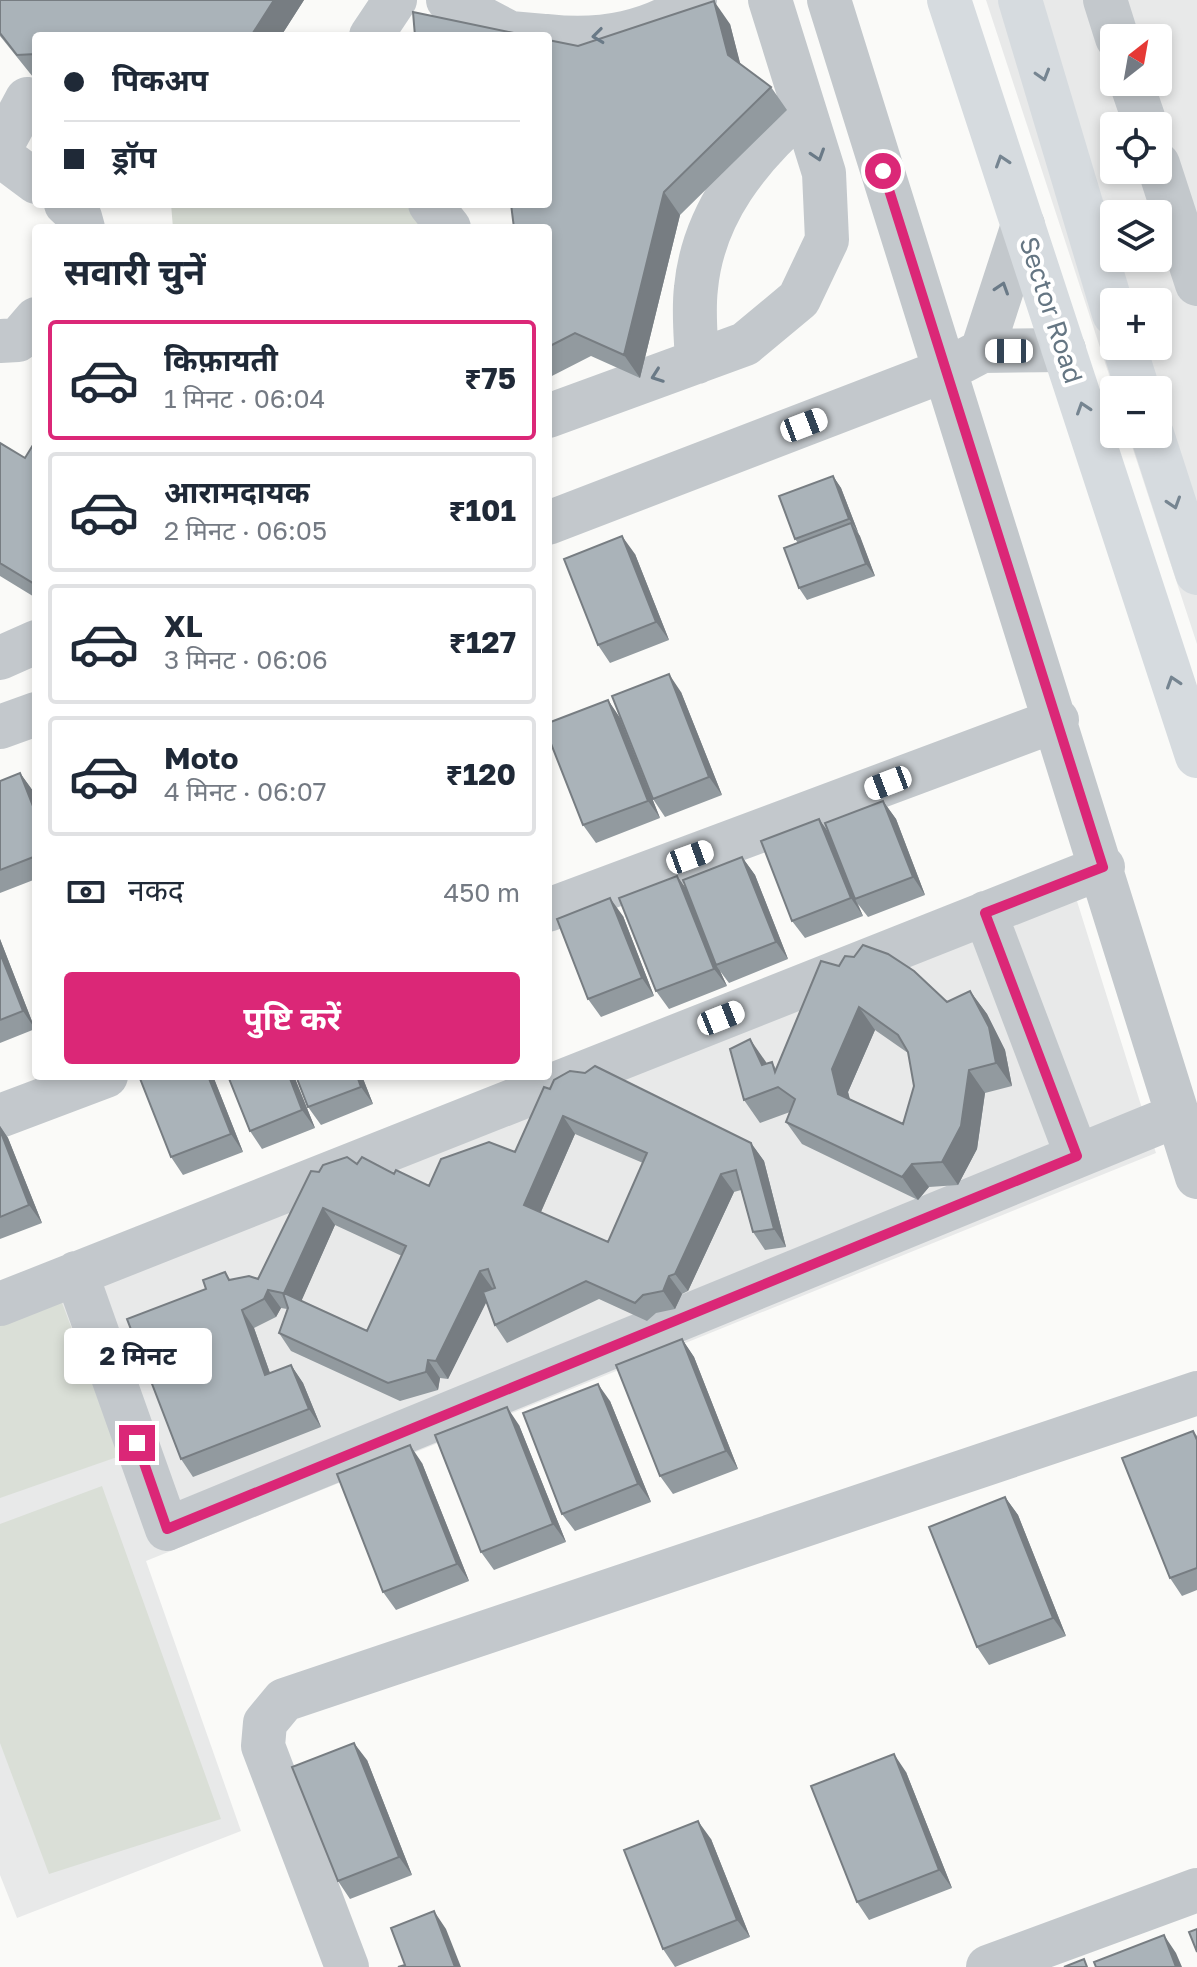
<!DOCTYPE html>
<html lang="hi">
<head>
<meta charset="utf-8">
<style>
  :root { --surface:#fff; --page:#f2f2f3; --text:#1f2937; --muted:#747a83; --line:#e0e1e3; --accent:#db2777 }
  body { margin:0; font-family:"Golos Text","Noto Sans Devanagari",sans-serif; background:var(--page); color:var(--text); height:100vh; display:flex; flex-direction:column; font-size:30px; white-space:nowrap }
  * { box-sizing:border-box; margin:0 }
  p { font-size:26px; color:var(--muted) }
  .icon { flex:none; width:44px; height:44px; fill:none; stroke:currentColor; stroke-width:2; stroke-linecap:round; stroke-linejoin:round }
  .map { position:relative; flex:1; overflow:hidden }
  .details { position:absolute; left:32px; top:224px; width:520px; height:856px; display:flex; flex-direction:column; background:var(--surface); border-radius:8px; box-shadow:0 4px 12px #0003 }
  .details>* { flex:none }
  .top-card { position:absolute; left:32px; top:32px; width:520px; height:176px; border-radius:8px; box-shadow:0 4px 12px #0003; display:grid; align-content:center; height:176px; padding:0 32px; background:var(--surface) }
  .needle { width:52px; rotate:31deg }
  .tools { position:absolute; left:1100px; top:24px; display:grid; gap:16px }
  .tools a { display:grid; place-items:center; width:72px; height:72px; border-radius:8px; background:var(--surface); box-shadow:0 4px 12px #0003; font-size:40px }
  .end { position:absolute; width:36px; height:36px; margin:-18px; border:10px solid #db2777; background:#fff; box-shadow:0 0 0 4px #fff }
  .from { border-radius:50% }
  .bubble { position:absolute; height:56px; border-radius:8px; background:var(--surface); box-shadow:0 4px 12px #0003; font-size:26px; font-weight:700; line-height:56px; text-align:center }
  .car { position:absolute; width:24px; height:48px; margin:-24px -12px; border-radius:10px; box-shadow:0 0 6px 2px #0007; background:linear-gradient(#fff 24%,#345 0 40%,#fff 0 76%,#345 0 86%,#fff 0) }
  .top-card b { display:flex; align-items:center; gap:28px; height:76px; font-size:30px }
  .top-card b+b { border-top:2px solid var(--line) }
  .top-card i { width:20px; height:20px; background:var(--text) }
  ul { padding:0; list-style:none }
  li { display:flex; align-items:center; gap:24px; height:120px; margin:0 16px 12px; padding:0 16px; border:4px solid var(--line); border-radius:8px }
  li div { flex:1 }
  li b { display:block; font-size:30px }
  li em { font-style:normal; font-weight:700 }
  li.current { border-color:var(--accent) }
  li>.icon { width:72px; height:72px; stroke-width:1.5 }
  h2 { padding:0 32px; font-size:36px; line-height:96px }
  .pay { display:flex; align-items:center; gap:20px; height:88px; padding:0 32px; font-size:30px }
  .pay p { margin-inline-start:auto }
  .button { display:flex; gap:16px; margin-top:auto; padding:16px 32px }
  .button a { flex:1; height:92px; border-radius:8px; background:var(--accent); color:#fff; font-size:32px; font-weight:700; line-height:92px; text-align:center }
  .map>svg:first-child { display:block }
  .built { fill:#e8e9e9; fill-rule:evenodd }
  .green { fill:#dadfd7 }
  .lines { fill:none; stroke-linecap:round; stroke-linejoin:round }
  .minor { stroke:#c3c8cc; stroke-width:44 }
  .major { stroke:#d6dbdf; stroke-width:44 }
  .wall { fill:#929a9f; fill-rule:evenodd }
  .shaded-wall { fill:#777d82 }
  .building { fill:#aab3b9; stroke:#777d82; stroke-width:2; fill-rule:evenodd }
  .oneway { stroke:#6a7a87 }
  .oneway2 { stroke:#768591 }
  .route { stroke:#db2777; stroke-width:10 }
  .labels { text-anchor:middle; stroke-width:8; stroke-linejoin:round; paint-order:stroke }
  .street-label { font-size:26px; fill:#657683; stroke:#fff }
</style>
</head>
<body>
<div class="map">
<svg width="1197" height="1967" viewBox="0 0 1197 1967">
  <rect width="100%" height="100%" fill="#fafaf8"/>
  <path class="built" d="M986,0H1197V644L1128,434H1158V390H1114ZM1114,38H1158V82H1114ZM1114,126H1158V170H1114ZM1114,214H1158V258H1114ZM1114,302H1158V346H1114Z
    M1066,866L1156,1153L146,1561L241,1831L17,1918L0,1875V1290Z"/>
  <path class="green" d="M171,204H405L426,228H173Z
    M56,1287L120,1456L0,1498V1309Z
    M102,1486L221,1819L49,1874L0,1743V1524Z"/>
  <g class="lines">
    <path class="minor" d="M448,0L510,33L544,36
      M829,0L1197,1177
      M1105,0L1117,38
      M371,36L395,0
      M548,36C599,42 655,33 695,0
      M1131,82L1146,126
      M0,149L27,99
      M0,155L36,182
      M1158,164L1197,284
      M66,204L80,217L83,228
      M430,204L449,228
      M0,341L18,340L36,319
      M982,351L1023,225
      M697,362C696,337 693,312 696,288C703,213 750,156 804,109
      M548,416L745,344L799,299L827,240L824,173L770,0
      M548,523L946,370L982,351L1064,350
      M0,658L36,642
      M0,727L36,714
      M548,910L1057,720
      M985,913L1077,1156
      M0,1116L106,1076
      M76,1273L167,1529L1178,1115
      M0,1304L1103,867
      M347,1967L263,1746L265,1723L284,1700L1197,1393
      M988,1967L1197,1890"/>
    <path class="major" d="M949,0L1197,756
      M1020,0L1114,314
      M1124,346L1138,390
      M1152,434L1197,573"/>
  </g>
  <path class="wall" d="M0,0H304L281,36H36V77H33L0,36Z
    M730,24L740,64L771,87L787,110L680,215L640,378L591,356L548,378V228L578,46Z
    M36,440V598L0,576V443L25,458Z
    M833,476L841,488L875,576L807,600L799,588L798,543L795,539Z
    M635,554L669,640L610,663L598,645Z
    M681,692L722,795L665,817L653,799Z
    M608,700L620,718L660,818L596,843L583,825Z
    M20,773L33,791L36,800V879L0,893V781Z
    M883,801L896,819L925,895L868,917L858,904L863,916L805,938L792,921L829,834Z
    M742,857L755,875L788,959L729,983L720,971L727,986L669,1009L656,991L677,876L685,887Z
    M623,916L654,996L601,1017L588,999Z
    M0,939L35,1029L0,1043Z
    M821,961L947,1002L970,991L987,1014L1005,1050L1012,1086L985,1093L977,1149L958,1185L929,1187L918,1200L802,1144L786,1122L790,1112L760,1123L744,1100L767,1064L772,1062L776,1069ZM875,1030L908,1053L914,1086L903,1124L850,1099L848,1092Z
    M139,1076H213L243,1152L183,1175L171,1157Z
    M294,1076L315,1128L262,1149L250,1131Z
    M296,1076H362L373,1104L321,1125L308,1107Z
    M544,1087L751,1143L764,1161L786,1247L765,1250L753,1232L741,1190L734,1192L688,1291L682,1294L675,1309L656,1313L647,1321L599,1299L507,1343L495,1325L486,1302L448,1379L440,1378L438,1390L400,1401L291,1351L279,1333L287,1309L281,1308L276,1317L254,1328L270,1373L291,1365L303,1383L321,1427L193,1477L181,1459L225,1272L230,1280L258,1279L319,1172L357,1164L394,1174L429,1186L515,1152ZM575,1134L643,1163L608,1242L541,1212ZM335,1225L402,1256L367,1331L301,1301Z
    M0,1126L8,1138L42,1223L0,1239Z
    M682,1339L694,1357L738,1469L673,1494L660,1476Z
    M610,1401L651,1502L575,1531L562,1514Z
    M519,1425L566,1542L494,1570L481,1552Z
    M1193,1431L1197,1436V1590L1182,1596L1170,1578Z
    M422,1463L469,1581L396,1610L383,1592Z
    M1005,1497L1018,1515L1066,1636L989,1665L977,1647Z
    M367,1760L412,1875L350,1899L338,1881Z
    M906,1772L952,1888L869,1920L857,1902Z
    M711,1839L750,1937L675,1967L663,1949Z"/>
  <path class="shaded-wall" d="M274,0H304L281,36H251Z
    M714,1L730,24L744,78L728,55Z
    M664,192L680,215L640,378L624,355Z
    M833,476L841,488L858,532L849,519Z
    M851,523L860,536L875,576L866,564Z
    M622,536L635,554L669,640L656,622Z
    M669,674L681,692L722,795L709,777Z
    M608,700L620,718L660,818L648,801Z
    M20,773L33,791L36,800V814Z
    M883,801L896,819L925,895L913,877Z
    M819,819L832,837L855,899L863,916L851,898Z
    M742,857L755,875L788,959L776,942Z
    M677,876L690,894L716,965L720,971L727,986L714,969Z
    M610,898L623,916L654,996L642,978Z
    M0,939L35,1029L23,1011L0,953Z
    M970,991L987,1014L1005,1050L1012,1086L996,1063Z
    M859,1007L875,1030L848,1092L854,1117L838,1094L832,1069Z
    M750,1039L766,1062L778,1088L762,1065Z
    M969,1070L985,1093L977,1149L958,1185L942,1162Z
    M208,1076H213L243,1152L231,1134Z
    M289,1076H294L315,1128L302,1110Z
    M357,1076H362L373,1104L361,1087Z
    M563,1116L575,1134L536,1223L524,1205Z
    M0,1126L8,1138L42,1223L29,1205L0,1130Z
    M751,1143L764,1161L786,1247L774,1229Z
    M912,1164L929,1187L918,1200L902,1177Z
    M721,1174L734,1192L688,1291L675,1274Z
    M323,1208L335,1225L297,1311L284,1293Z
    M480,1271L493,1289L448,1379L436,1361Z
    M669,1276L682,1294L675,1309L663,1291Z
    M268,1290L281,1308L276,1317L264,1299Z
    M242,1310L254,1328L277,1393L265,1375Z
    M682,1339L694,1357L738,1469L726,1451Z
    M428,1360L440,1378L438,1390L426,1372Z
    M291,1365L303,1383L321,1427L309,1409Z
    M598,1384L610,1401L651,1502L638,1484Z
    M507,1407L519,1425L566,1542L553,1524Z
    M410,1445L422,1463L469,1581L457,1564Z
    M1005,1497L1018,1515L1066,1636L1053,1618Z
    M354,1743L367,1760L412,1875L399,1857Z
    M894,1754L906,1772L952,1888L939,1870Z
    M698,1821L711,1839L750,1937L737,1920Z
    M434,1911L446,1929L461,1967H455Z
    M1164,1935L1176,1953L1182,1967H1176Z"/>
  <path class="building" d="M0,0H274L251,36H36V54L17,55L0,33Z
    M714,1L728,55L771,87L664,192L624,355L575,333L548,347V228H514L511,204H548V40L578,46Z
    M413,12L528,36H415Z
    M36,440V578L33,583L0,563V443L25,458Z
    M833,476L849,519L795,539L779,496Z
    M851,523L866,564L799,588L784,548Z
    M622,536L656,622L598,645L564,559Z
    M669,674L709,777L653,799L612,696Z
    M608,700L648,801L583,825L548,736V723Z
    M20,773L36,814V856L0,870V781Z
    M883,801L913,877L855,899L825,823Z
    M819,819L851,898L792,921L761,841Z
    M742,857L776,942L716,965L683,880Z
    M677,876L714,969L656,991L619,898Z
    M610,898L642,978L588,999L557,919Z
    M863,945L888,954L914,971L947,1002L970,991L989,1027L996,1063L969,1070L961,1126L942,1162L912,1164L902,1177L786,1122L795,1099L778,1087L744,1100L730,1049L750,1039L762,1065L772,1062L775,1072L821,961L839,966L845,956L854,957ZM859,1007L898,1035L908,1052L914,1086L903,1124L838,1094L832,1069Z
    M0,953L23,1011L0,1020Z
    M595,1066L751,1143L774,1229L753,1232L736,1170L721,1174L675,1274L669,1276L663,1291L643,1295L635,1303L586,1281L495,1325L483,1292L495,1288L488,1269L480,1271L436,1361L428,1360L426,1372L388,1383L279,1333L288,1308L283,1293L268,1290L264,1299L242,1310L265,1375L291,1365L309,1409L181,1459L127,1319L206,1289L203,1280L225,1272L229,1280L249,1276L258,1279L311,1171L319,1172L323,1165L347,1157L357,1164L362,1157L394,1174L396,1170L429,1186L441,1159L489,1142L515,1152L544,1087L550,1089L554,1080L570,1071L585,1073ZM563,1116L647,1153L608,1242L524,1205ZM323,1208L406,1246L367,1331L284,1293Z
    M139,1076H208L231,1134L171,1157Z
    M228,1076H289L302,1110L250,1131Z
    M296,1076H357L361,1087L308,1107Z
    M0,1130L29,1205L0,1217Z
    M682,1339L726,1451L660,1476L616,1365Z
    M598,1384L638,1484L562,1514L523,1413Z
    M507,1407L553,1524L481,1552L435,1435Z
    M1193,1431L1197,1440V1568L1170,1578L1122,1458Z
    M410,1445L457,1564L383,1592L337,1474Z
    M1005,1497L1053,1618L977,1647L929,1527Z
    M354,1743L399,1857L338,1881L292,1767Z
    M894,1754L939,1870L857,1902L811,1786Z
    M698,1821L737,1920L663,1949L624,1850Z
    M434,1911L455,1967H398L405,1965L391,1928Z
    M1197,1929V1952L1189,1932Z
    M1164,1935L1176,1967H1096L1094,1962Z
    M1084,1959L1087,1967H1064Z"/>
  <defs><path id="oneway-chevron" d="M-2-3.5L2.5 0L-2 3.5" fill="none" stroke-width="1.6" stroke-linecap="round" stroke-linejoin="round" transform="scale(2)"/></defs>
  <g class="oneway">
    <use href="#oneway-chevron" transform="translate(598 36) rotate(173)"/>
    <use href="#oneway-chevron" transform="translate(818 155) rotate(72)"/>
    <use href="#oneway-chevron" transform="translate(1002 288) rotate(-72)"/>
    <use href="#oneway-chevron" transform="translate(657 376) rotate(160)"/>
  </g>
  <g class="oneway2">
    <use href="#oneway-chevron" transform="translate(1043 75) rotate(73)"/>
    <use href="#oneway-chevron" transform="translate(1002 161) rotate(-108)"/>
    <use href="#oneway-chevron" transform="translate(1083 408) rotate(-108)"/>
    <use href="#oneway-chevron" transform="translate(1174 503) rotate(72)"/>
    <use href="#oneway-chevron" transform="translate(1173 682) rotate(-108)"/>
  </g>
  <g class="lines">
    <path class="route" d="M137,1443L167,1529L1077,1156L985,913L1103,867L883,171"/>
  </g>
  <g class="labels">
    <g class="street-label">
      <text transform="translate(1051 310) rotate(72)" y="9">Sector Road</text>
    </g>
  </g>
</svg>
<div class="tools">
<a><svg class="needle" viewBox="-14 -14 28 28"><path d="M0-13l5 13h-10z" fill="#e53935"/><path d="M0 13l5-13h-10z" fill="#747a83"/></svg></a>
<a><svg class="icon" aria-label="locate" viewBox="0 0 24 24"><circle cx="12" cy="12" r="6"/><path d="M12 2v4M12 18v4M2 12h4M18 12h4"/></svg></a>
<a><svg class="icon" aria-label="layers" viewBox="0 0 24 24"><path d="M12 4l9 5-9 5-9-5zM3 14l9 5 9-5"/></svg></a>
<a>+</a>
<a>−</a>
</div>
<i class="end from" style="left:883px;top:171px"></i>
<i class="end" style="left:137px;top:1443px"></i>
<div class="bubble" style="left:64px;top:1328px;width:148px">2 मिनट</div>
<i class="car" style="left:1009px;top:351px;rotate:270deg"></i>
<i class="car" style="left:804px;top:425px;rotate:69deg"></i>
<i class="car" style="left:888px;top:783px;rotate:249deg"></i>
<i class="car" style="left:690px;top:857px;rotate:70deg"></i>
<i class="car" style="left:721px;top:1018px;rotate:68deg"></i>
<div class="top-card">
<b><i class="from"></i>पिकअप</b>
<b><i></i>ड्रॉप</b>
</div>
<section class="details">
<h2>सवारी चुनें</h2>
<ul>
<li class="current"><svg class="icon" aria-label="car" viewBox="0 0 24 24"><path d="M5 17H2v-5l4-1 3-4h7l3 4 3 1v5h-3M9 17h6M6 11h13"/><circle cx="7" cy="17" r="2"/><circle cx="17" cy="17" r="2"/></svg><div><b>किफ़ायती</b><p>1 मिनट · 06:04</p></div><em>₹75</em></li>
<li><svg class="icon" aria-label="car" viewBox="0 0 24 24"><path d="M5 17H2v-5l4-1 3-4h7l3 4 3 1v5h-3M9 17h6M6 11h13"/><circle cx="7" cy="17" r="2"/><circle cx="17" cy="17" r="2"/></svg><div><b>आरामदायक</b><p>2 मिनट · 06:05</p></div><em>₹101</em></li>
<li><svg class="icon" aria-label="car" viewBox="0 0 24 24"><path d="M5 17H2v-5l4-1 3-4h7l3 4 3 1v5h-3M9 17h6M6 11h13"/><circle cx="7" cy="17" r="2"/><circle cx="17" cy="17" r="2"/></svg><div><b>XL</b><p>3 मिनट · 06:06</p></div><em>₹127</em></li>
<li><svg class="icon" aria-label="car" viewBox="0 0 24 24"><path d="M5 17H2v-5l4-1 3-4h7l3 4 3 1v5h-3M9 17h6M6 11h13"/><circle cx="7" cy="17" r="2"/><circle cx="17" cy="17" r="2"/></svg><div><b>Moto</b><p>4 मिनट · 06:07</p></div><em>₹120</em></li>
</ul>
<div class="pay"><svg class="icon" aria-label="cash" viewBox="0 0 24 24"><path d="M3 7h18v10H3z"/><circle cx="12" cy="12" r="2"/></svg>नकद<p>450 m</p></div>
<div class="button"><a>पुष्टि करें</a></div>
</section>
</div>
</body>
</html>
